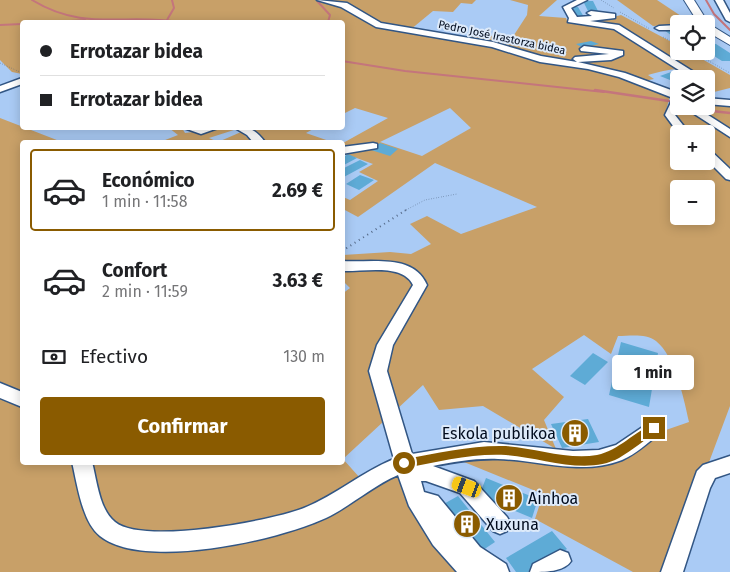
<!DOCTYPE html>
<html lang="es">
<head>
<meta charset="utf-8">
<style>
  :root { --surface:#fff; --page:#f6f6f6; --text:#202124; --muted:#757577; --line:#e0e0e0; --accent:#8a5b00 }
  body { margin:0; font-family:"Fira Sans",sans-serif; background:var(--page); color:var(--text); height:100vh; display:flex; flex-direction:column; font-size:19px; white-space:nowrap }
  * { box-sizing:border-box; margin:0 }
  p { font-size:16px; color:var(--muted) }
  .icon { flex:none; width:28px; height:28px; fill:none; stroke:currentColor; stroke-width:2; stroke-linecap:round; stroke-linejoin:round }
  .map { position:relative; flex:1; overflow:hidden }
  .details { position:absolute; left:20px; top:140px; width:325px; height:325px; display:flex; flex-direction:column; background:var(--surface); border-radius:5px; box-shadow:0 2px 12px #0003 }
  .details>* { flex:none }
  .top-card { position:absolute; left:20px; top:20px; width:325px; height:110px; border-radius:5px; box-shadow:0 2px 12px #0003; display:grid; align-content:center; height:110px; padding:0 20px; background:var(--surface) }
  .tools { position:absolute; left:670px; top:15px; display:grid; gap:10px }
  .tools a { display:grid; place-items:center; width:45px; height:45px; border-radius:5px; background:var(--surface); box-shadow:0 2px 12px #0003; font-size:25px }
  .end { position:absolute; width:22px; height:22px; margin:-11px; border:6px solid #8a5b00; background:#fff; box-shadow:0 0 0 2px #fff }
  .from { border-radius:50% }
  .bubble { position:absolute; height:35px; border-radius:5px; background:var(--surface); box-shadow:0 2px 12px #0003; font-size:16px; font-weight:700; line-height:35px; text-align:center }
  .car { position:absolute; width:15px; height:30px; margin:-15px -8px; border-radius:6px; box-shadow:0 0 4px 1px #0007; background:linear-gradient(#f5c518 24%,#345 0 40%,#f5c518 0 76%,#345 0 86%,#f5c518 0) }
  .top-card b { display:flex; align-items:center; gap:18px; height:48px; font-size:19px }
  .top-card b+b { border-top:1px solid var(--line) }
  .top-card i { width:12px; height:12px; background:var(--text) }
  ul { padding:9px 0 0; list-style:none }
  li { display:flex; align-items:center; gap:15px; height:82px; margin:0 10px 8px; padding:0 10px; border:2px solid transparent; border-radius:5px }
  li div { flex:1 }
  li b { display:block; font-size:19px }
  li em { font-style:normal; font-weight:700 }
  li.on { border-color:var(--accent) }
  li>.icon { width:45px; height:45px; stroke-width:1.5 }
  .pay { display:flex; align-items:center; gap:12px; height:55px; padding:0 20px; font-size:19px }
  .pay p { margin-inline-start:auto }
  .primary-button { display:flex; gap:10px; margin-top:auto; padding:10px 20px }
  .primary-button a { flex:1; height:58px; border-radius:5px; background:var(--accent); color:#fff; font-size:20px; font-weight:700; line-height:58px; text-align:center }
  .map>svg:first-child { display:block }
  .green { fill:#c8a068; fill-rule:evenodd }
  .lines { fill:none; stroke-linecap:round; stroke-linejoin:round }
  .stream-far1 { stroke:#c4757c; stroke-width:2 }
  .stream { stroke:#c4757c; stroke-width:2.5 }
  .building { fill:#5eabd6 }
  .minor-casing { stroke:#325684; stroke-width:3 }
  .major-casing { stroke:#325684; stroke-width:2 }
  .path-far1 { stroke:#546987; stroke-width:1; stroke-dasharray:0.5 2; stroke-linecap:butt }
  .path { stroke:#546987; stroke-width:2; stroke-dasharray:1 4; stroke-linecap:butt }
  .minor { fill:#fff; fill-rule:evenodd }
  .major { fill:#fff; fill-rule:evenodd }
  .route { fill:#8a5b00 }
  .labels { text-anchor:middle; stroke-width:4; stroke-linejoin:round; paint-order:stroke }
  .far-street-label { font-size:11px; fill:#010b1d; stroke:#ddeafa }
  .near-poi-label { font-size:16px; fill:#010b1d; stroke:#ddeafa; text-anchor:start }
</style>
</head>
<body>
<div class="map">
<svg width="730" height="572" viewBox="0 0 730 572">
  <rect width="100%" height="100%" fill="#aacbf5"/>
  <path class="green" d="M0,0H315C323,2 334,2 341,5C354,11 363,23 377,26C479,47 573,58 670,96L665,114L671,125L681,134H679V161H706V157L730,181V406L668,572H633L535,519L543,494L459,460L486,457L591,468L611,463L663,431L689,422C684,399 675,356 656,341C646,333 629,336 618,336L611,354L584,335L532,369L564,397L544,420L556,449L483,406L439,410L423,385L343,459L360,478L305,511L256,524L133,535L109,521L96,495L88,463L342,462V294L350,288L343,281V255L390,252L411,254L431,244L410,224L427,216L461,234L537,207L435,163L358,217L343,209V197L350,200L378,181L359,172L373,164L343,153V143L388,118L355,108L343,114L342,22H22V74L12,72L0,60ZM450,108L471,128L422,156L380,142ZM679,189H706V216H679Z
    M326,0H476L472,4L461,3L453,12L433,11L410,30L382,24L341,3Z
    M510,0H557L539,16L566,18L568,23L574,24V21H597L621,15L679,46V51H688L730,75V88L710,93L706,85V79C701,78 698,73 692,71C680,66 661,71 648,75L654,79L644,81L455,37L514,35L527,15L528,5Z
    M617,0H657L693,24L653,26Z
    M706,101L730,104V131L691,106H706Z
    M679,106L686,107L694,114L730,136V170L706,148V134H689L674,117L675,111Z
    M0,118L62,142H22V396L0,384Z
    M169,128H182L185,133C199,132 225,123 237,129L209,138L218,142L241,132L253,142H160L178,135Z
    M245,128H315L306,133L332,142H299L295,140L290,142H264L261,136Z
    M0,397L22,407V462L73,463L87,514L102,537L130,549L165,552L250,540L311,524L400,472L460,572H0Z"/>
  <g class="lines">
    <path class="stream-far1" d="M32,0C84,32 125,13 178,22
      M706,0L714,14L730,30
      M318,2L330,15L328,22
      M167,20L174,8L172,0
      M56,22L85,20
      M0,25L22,24
      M342,61L405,71L604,92"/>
    <path class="stream" d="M595,90L669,101
      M712,111L730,113"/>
  </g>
  <path class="building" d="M583,1H593L598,11H588Z
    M568,6L578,7L584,17H574Z
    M679,29V41L664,30Z
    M591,41L599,44L583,48L576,44Z
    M706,43L716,44L730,53V61H722L706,51Z
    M671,72L681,76L670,80L660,76Z
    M380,143L398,149L390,156L371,150Z
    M348,154L357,158L342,166V158Z
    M360,160L368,164L342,178V169Z
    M360,175L374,180L359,190L346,184Z
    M621,342L658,353L649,407L609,395Z
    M593,353L608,362L585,385L570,376Z
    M588,419L599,442L562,448L551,424Z
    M486,478L538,499L532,518L479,496Z
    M458,496L495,542L477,554L440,506Z
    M552,531L567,549L528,572H516L506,558Z"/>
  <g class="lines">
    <g class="minor-casing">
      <path id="minor" d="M317,0L347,3L381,23L493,42L541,56L577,62L573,59L575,57L609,54L581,51L580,49L584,46L623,51V55L611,60L578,62L625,73L679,93L680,106L675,115L690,134H679L665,115L673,98L619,77L588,69L540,62L492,47L376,27L341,7Z
        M577,0H587L571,8L577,17L592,16L587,13L591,11L615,14V18L590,21L619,25L705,79H693L614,29L568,22L569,18L563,7Z
        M715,0H723L730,13V22L726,20Z
        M679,25V30H659L655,28L659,26Z
        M22,78V84L0,92V86Z
        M706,98L730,100V106L706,104Z
        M682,106H694L730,129V137Z
        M184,128H218L201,134Z
        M235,128C249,126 256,130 265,142H253L247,135Z
        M373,143L377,144V148L342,154V147Z
        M706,149L710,150L730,169V180L726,179L706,159Z
        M342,261C372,263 413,253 427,285L393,345L387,371L412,454L484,442L573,451L599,450L616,445L653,420L660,423L662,428L660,433C648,443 636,454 622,460C581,476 540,460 498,459C476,458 454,462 433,466L474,481L507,517L511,524L507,531L500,534L493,531L460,493L426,481H421L424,492L438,496L480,547L506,564L509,572H457L433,545L409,506L398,475C372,486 351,506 326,518C279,540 144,571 100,536C82,522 77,483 72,462H92C97,481 99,509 115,522C143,545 271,521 304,508C336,495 362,472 394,459L369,371L377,345L413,285C403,263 363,272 342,271Z
        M0,383L22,392V407L0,398Z
        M730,456V473L715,478L710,488L683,572H661L697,471L703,465Z
        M560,550L568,553L571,561C564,572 545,572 530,572L533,564Z"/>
    </g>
    <g class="major-casing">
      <path id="major" d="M684,0H694L709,24L730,37V45L706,31V24H699Z"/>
    </g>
    <path class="path-far1" d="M601,0L614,8
      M620,12L650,29
      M663,37L679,45
      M691,51L730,73
      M0,63L20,72
      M404,211L425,200L457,194"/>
    <path class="path" d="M342,251L406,210"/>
    <use href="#minor" class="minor"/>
    <use href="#major" class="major"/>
  </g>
  <path class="route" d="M654,424L657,426V431C645,440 632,450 619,458C586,476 541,457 506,455C472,453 438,462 404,468L399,463L404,459C438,453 472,445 506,446C536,448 567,460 597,455C620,450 633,432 654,424Z"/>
  <defs>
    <g id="building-disc" transform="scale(1.4375)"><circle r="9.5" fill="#8a5b00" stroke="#ddeafa"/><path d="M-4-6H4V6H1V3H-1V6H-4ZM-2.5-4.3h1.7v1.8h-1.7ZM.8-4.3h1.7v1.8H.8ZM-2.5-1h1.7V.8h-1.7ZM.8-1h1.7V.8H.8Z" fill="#fff"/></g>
  </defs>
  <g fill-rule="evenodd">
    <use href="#building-disc" x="575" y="433"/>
    <use href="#building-disc" x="509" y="498"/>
    <use href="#building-disc" x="467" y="524"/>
  </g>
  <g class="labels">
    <g class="far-street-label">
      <text transform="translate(502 37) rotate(12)" y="4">Pedro José Irastorza bidea</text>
    </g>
    <g class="near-poi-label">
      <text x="556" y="439" text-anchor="end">Eskola publikoa</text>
      <text x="528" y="504">Ainhoa</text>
      <text x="486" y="530">Xuxuna</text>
    </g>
  </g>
</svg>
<div class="tools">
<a><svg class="icon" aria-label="locate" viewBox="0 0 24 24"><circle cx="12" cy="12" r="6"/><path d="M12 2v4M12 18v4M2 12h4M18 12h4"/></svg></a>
<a><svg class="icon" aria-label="layers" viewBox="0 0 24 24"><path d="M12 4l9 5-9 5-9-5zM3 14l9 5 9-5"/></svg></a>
<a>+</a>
<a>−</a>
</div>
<i class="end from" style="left:404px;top:463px"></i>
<i class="end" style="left:654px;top:428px"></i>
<div class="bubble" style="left:612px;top:355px;width:82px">1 min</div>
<i class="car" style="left:467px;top:487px;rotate:290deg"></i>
<div class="top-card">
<b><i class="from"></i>Errotazar bidea</b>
<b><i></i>Errotazar bidea</b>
</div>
<section class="details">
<ul>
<li class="on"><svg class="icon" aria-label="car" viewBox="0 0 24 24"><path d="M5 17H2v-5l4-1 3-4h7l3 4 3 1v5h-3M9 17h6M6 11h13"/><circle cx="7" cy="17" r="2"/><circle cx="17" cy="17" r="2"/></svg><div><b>Económico</b><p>1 min · 11:58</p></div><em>2.69 €</em></li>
<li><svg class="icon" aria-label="car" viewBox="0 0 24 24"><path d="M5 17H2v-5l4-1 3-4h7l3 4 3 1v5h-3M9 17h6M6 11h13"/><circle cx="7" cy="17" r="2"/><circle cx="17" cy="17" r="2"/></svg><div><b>Confort</b><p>2 min · 11:59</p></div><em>3.63 €</em></li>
</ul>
<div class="pay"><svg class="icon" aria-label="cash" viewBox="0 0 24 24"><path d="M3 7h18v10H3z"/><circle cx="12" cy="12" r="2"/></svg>Efectivo<p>130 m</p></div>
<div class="primary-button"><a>Confirmar</a></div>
</section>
</div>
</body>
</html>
